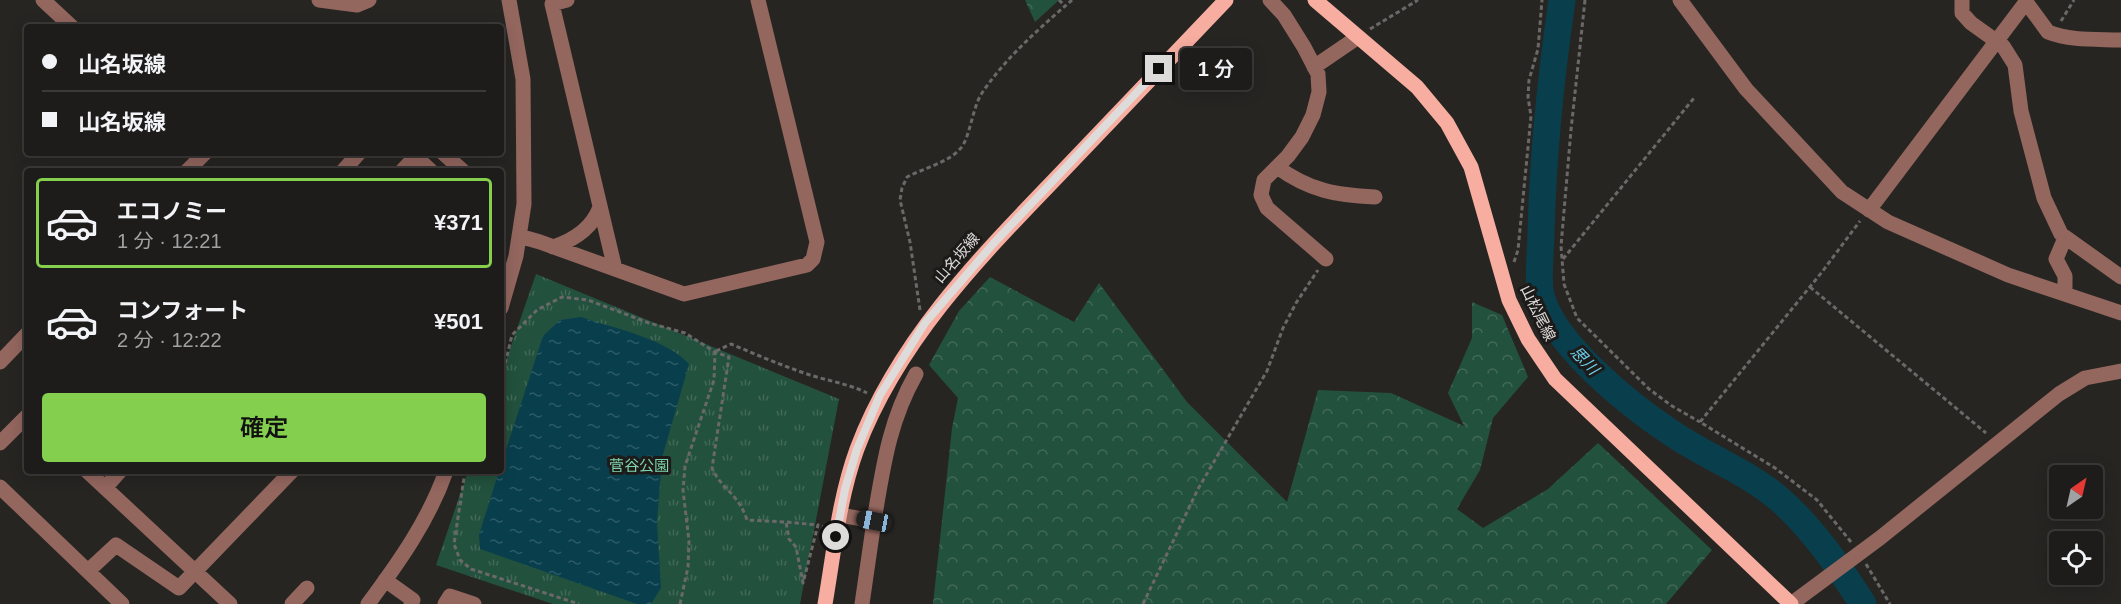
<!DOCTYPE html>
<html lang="ja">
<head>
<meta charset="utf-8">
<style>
  :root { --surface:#1d1c1a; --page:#252523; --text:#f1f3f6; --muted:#a0a1a2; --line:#3b3a39; --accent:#84d04e }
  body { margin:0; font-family:Helvetica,"Noto Sans JP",sans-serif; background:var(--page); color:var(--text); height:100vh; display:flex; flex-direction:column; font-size:22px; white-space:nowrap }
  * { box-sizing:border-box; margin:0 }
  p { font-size:20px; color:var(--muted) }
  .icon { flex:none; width:33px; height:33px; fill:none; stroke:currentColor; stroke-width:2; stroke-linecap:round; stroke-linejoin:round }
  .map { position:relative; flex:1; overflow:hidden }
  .panel { position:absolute; left:24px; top:168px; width:480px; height:306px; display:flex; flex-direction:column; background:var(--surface); border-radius:6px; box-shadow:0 3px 15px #0003,0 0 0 2px var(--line) }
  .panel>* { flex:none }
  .banner { position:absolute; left:24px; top:24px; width:480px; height:132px; border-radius:6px; box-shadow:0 3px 15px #0003,0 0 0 2px var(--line); display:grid; align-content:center; height:132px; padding:0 18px; background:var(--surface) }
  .needle { width:39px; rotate:34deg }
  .controls { position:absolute; left:2049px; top:465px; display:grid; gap:12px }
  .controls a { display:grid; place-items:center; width:54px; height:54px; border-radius:6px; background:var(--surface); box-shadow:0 3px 15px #0003,0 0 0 2px var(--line); font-size:30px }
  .end { position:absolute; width:27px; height:27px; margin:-14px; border:8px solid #dedcdb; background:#111; box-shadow:0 0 0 3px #111 }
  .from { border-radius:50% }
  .bubble { position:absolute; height:42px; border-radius:6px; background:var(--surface); box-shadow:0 3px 15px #0003,0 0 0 2px var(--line); font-size:20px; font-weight:600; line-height:42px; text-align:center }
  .car { position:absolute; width:18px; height:36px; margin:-18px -9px; border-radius:8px; box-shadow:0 0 4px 2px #0007; background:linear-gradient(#222 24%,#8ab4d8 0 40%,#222 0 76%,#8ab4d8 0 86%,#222 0) }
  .banner b { display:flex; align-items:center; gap:21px; height:57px; font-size:22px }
  .banner b+b { border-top:2px solid var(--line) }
  .banner i { width:15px; height:15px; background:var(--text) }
  ul { padding:10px 0 0; list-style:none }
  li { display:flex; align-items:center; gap:18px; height:90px; margin:0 12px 9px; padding:0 6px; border:3px solid transparent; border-radius:6px }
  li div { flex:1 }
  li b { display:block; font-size:22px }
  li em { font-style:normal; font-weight:600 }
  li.selected { border-color:var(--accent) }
  li>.icon { width:54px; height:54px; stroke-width:1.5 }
  .cta { display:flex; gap:12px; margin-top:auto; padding:12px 18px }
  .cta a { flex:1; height:69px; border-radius:6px; background:var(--accent); color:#111; font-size:24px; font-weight:600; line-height:69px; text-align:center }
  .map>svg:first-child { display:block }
  .forest { fill:url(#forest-crowns) }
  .park { fill:url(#park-tufts) }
  .water { fill:url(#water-ripples) }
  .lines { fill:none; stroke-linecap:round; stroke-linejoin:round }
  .river { stroke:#093f4d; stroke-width:27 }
  .path { stroke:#6b6967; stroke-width:3; stroke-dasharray:4.5 3; stroke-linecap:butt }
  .minor { stroke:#93665e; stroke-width:15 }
  .major { stroke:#f7ad9f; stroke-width:15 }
  .route { stroke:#dedcdb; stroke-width:8 }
  .labels { text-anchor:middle; stroke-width:6; stroke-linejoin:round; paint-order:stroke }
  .street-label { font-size:15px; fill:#dedcdb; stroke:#1d1b19 }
  .park-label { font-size:15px; fill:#7ed4ac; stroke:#1d1b19 }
  .water-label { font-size:16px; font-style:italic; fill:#6ccfec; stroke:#1d1b19 }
</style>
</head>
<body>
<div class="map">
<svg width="2121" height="604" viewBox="0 0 2121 604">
  <defs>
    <pattern id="forest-crowns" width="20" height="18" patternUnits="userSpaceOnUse" patternTransform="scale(1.5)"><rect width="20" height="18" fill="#22513d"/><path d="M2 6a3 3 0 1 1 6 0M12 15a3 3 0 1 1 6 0" fill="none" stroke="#426958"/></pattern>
    <pattern id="park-tufts" width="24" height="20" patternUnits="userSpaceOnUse" patternTransform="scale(1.5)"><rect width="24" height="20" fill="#22513d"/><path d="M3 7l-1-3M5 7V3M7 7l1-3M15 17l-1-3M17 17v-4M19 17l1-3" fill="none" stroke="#426958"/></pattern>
    <pattern id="water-ripples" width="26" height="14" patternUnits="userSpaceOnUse" patternTransform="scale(1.5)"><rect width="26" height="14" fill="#093f4d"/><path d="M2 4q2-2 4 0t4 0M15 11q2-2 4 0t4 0" fill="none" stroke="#2c5a66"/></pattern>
  </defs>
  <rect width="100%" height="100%" fill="#272522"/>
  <path class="forest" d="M1025,0H1059L1035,22Z
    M990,277L1074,322L1099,283L1187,402L1287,502L1318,390L1391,393L1464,426L1448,393L1472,338V302L1502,315L1528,377L1493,418L1480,470L1457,509L1483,528L1548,489L1598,443L1712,550L1666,604H933L952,428L958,398L929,365L959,311Z"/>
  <path class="park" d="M536,274L839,399L800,604H553L436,565L468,471H501V375Z"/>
  <path class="water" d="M581,317C613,328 667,339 689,364L662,458L657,522L661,588L651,604H637L480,549L479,535L499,471H501V465L543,336L560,320Z"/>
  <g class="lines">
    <path class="river" d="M1562,0C1551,76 1543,154 1541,231C1541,250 1538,271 1540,290C1548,341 1632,407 1673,434C1707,457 1746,471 1778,498C1812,527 1839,567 1863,604"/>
    <path class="path" d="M1059,0L1065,6
      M1585,0L1571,130L1561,246L1564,284L1577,318L1649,389L1672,406L1700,422
      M2061,21L2074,0
      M1370,29L1418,0
      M1563,259L1694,98
      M1514,262L1518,250L1531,116L1528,97L1529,80L1538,49L1542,0
      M1810,287L1986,433
      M920,310L910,242L900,200L902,188L907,177C924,168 947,163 960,149C970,139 972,108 982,93C1006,57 1040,28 1072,0
      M716,351L731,344C757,355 783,366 810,375C829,381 849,384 867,393
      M501,393L502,377L512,335L537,310L562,297L588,300L649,323L685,333L715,352L729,357L712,468C722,490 738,493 747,520L786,522L789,539L796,547L803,583L818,525L824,527
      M465,471L454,544L460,560L471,569L579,604
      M787,522L818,525
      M1851,542L1817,500L1775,468L1700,422L1822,272L1860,221
      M1866,564L1890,604
      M680,604L688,567L689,541L683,490L685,466L714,380L715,352
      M1143,604L1198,489L1267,371L1283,328L1296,303L1318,270"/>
    <path class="minor" d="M43,0L72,27
      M319,0L357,5L369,0
      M567,0L552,4L615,269
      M1270,0L1284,15L1304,47L1318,74L1319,92L1313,115L1302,137L1288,156L1264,180L1261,195L1267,208L1326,259
      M1680,0L1746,89L1842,192L1888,222L2008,275L2121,313
      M1962,0V13L1971,23L2003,46L2015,65L2021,111L2044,198L2061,234L2121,277
      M1314,67L1358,37
      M443,153L463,171
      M416,157L431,171
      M1277,167C1310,191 1336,195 1375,197
      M187,171L205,153
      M343,171L359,153
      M402,171L419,153
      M1869,210L2026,2L2048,32C2071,41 2096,39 2121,40
      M519,236L540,242L684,294L807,265L813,259L817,242L758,0
      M553,247C574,240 592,229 600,207
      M2065,294V276L2056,259L2065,238
      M501,308L516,256L524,204L523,79L509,0
      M0,362L27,334
      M0,443L27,416
      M87,471L230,604
      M0,487L122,604
      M105,488L120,471
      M840,515L874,521L862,604
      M874,521C883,468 889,421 916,374
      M88,571L116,545L179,588L292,471
      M385,580L413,600L411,604
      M292,604L307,588
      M368,604C399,562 429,520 446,471
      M445,604L450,596L474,604
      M1791,604L1880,538L2059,394L2085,378L2121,371"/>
    <path class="major" d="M1315,0L1417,87L1447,123L1471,167L1509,300L1528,339L1555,379L1791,604
      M825,604C834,552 839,498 857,449C898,340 981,256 1060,174C1115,116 1170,58 1226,0"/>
  </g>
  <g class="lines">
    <path class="route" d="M836,537L845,489L857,449L880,395L925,323L993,244L1159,69"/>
  </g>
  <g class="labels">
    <g class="street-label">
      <text transform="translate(957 258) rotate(-49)" y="5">山名坂線</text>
      <text transform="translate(1538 313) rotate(64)" y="5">山松尾線</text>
    </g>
    <g class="park-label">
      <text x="639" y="471">菅谷公園</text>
    </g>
    <g class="water-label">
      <text transform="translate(1585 360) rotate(46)" y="6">思川</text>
    </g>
  </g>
</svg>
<div class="controls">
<a><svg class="needle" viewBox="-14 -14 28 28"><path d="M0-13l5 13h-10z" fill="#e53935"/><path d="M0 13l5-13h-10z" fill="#a0a1a2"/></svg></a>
<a><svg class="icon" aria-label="locate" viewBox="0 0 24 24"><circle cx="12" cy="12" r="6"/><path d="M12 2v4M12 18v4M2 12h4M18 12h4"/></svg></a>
</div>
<i class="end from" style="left:836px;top:537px"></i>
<i class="end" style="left:1159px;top:69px"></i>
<div class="bubble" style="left:1180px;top:48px;width:72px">1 分</div>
<i class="car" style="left:874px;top:521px;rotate:281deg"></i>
<div class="banner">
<b><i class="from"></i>山名坂線</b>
<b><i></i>山名坂線</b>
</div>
<section class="panel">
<ul>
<li class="selected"><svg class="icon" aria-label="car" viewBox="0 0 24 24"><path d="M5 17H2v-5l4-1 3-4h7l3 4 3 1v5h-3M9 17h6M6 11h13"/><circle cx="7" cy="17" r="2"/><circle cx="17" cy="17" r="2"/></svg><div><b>エコノミー</b><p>1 分 · 12:21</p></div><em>¥371</em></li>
<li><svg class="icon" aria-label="car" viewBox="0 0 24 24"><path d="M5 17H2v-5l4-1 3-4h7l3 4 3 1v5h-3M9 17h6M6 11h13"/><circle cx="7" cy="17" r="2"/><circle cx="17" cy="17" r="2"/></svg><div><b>コンフォート</b><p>2 分 · 12:22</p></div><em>¥501</em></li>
</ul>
<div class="cta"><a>確定</a></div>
</section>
</div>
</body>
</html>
